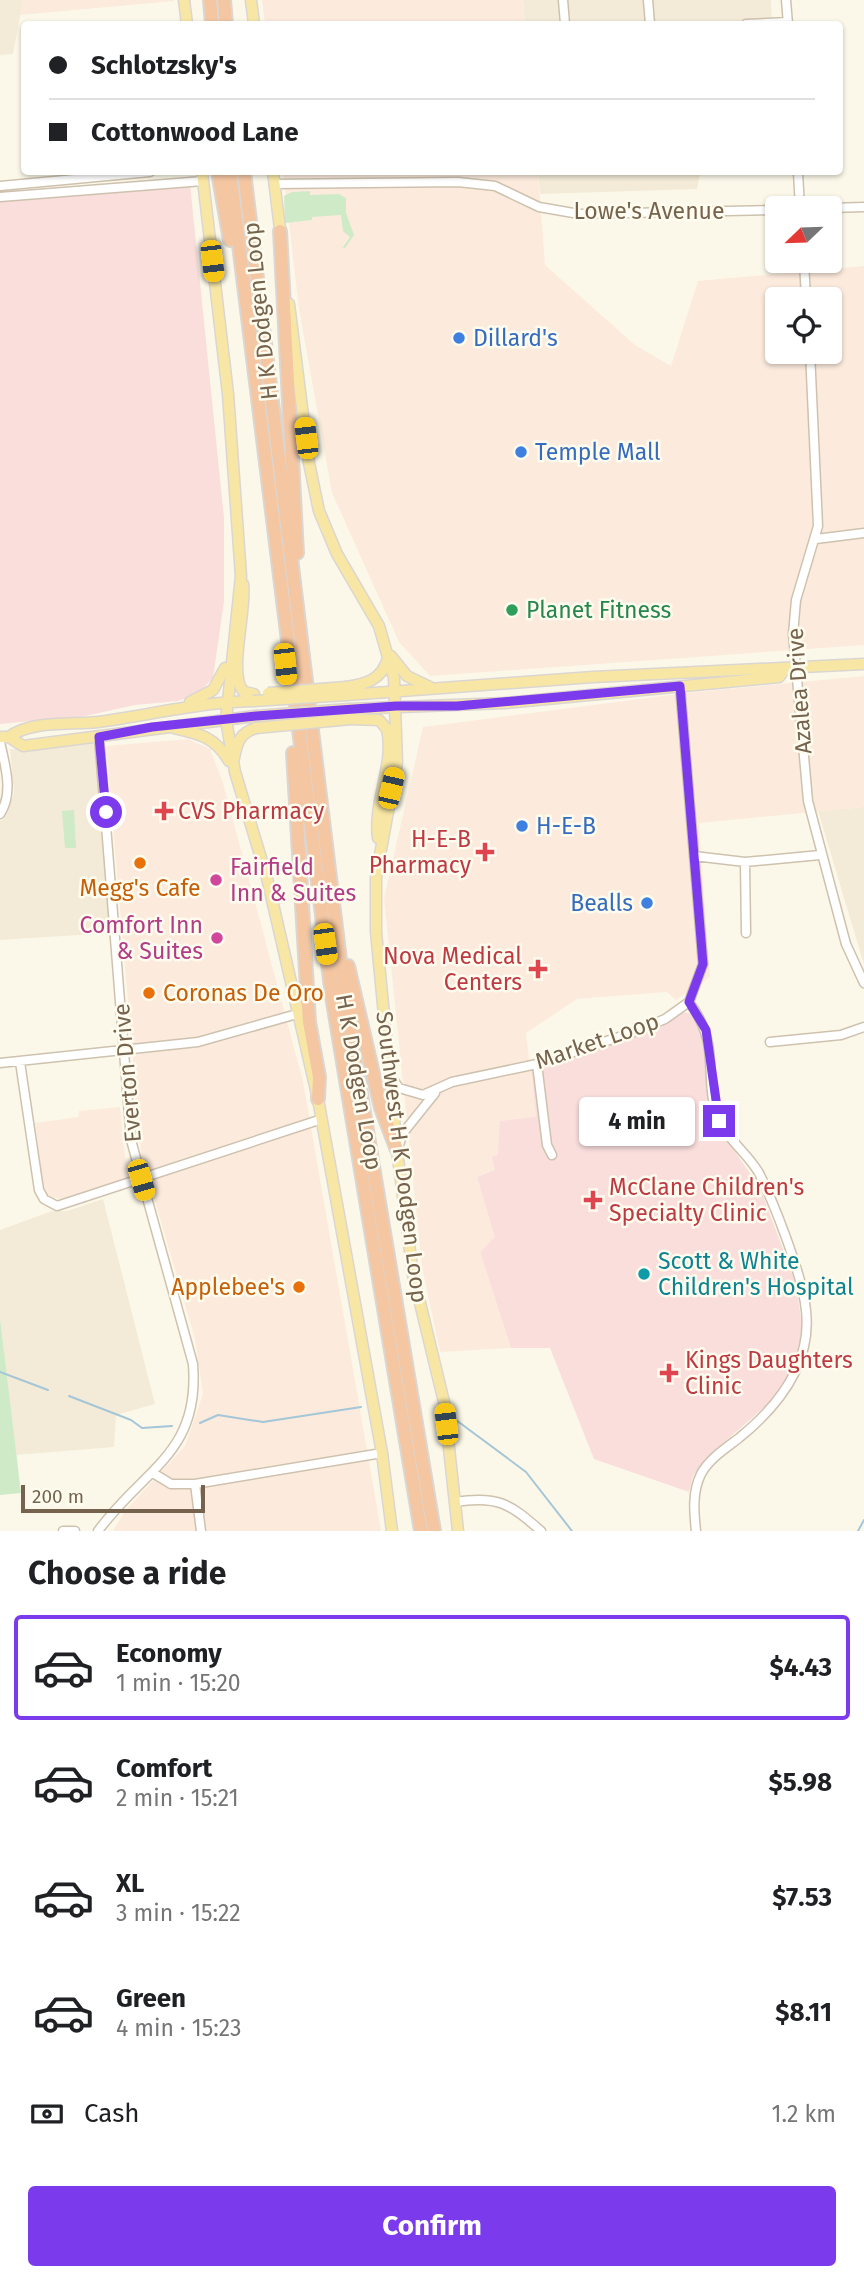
<!DOCTYPE html>
<html lang="en">
<head>
<meta charset="utf-8">
<style>
  :root { --surface:#fff; --page:#f2f2f2; --text:#202124; --muted:#757577; --line:#e0e0e0; --accent:#7c3aed }
  body { margin:0; font-family:"Fira Sans",sans-serif; background:var(--page); color:var(--text); height:100vh; display:flex; flex-direction:column; font-size:26px; white-space:nowrap }
  * { box-sizing:border-box; margin:0 }
  p { font-size:23px; color:var(--muted) }
  .icon { flex:none; width:38px; height:38px; fill:none; stroke:currentColor; stroke-width:2; stroke-linecap:round; stroke-linejoin:round }
  .map { position:relative; height:1531px; overflow:hidden }
  .side { display:flex; flex-direction:column; background:var(--surface); flex:1 }
  .side>* { flex:none }
  .hud { position:absolute; left:21px; top:21px; width:822px; height:154px; border-radius:7px; box-shadow:0 2px 5px #0004; display:grid; align-content:center; height:154px; padding:0 28px; background:var(--surface) }
  .needle { width:46px; rotate:247deg }
  .buttons { position:absolute; left:765px; top:196px; display:grid; gap:14px }
  .buttons a { display:grid; place-items:center; width:77px; height:77px; border-radius:7px; background:var(--surface); box-shadow:0 2px 5px #0004; font-size:35px }
  .scale { position:absolute; left:21px; bottom:18px; width:184px; box-sizing:border-box; padding-left:7px; border:4px solid #76634d; border-top:0; font-size:19px; line-height:24px; white-space:nowrap; color:#76634d; -webkit-text-stroke:5px #fefbef; paint-order:stroke }
  .end { position:absolute; width:32px; height:32px; margin:-16px; border:9px solid #7c3aed; background:#fff; box-shadow:0 0 0 4px #fff }
  .from { border-radius:50% }
  .bubble { position:absolute; height:49px; border-radius:7px; background:var(--surface); box-shadow:0 2px 5px #0004; font-size:23px; font-weight:700; line-height:49px; text-align:center }
  .car { position:absolute; width:21px; height:42px; margin:-21px -10px; border-radius:9px; box-shadow:0 0 5px 2px #0007; background:linear-gradient(#f5c518 24%,#345 0 40%,#f5c518 0 76%,#345 0 86%,#f5c518 0) }
  .hud b { display:flex; align-items:center; gap:24px; height:66px; font-size:26px }
  .hud b+b { border-top:2px solid var(--line) }
  .hud i { width:18px; height:18px; background:var(--text) }
  ul { padding:0; list-style:none }
  li { display:flex; align-items:center; gap:21px; height:105px; margin:0 14px 10px; padding:0 14px; border:4px solid transparent; border-radius:7px }
  li div { flex:1 }
  li b { display:block; font-size:26px }
  li em { font-style:normal; font-weight:700 }
  li.current { border-color:var(--accent) }
  li>.icon { width:63px; height:63px; stroke-width:1.5 }
  h2 { padding:0 28px; font-size:32px; line-height:84px }
  .pay { display:flex; align-items:center; gap:18px; height:77px; padding:0 28px; font-size:26px }
  .pay p { margin-inline-start:auto }
  .button { display:flex; gap:14px; margin-top:auto; padding:14px 28px }
  .button a { flex:1; height:80px; border-radius:7px; background:var(--accent); color:#fff; font-size:28px; font-weight:700; line-height:80px; text-align:center }
  .map>svg:first-child { display:block }
  .residential { fill:#f3ebd7 }
  .commercial { fill:#fcebdd; fill-rule:evenodd }
  .medical { fill:#f9dedc }
  .green { fill:#cfeac7 }
  .lines { fill:none; stroke-linecap:round; stroke-linejoin:round }
  .stream { stroke:#a4c6d7; stroke-width:2 }
  .minor-casing { stroke:#cec2af; stroke-width:11 }
  .major-casing { stroke:#dbd6d1; stroke-width:13 }
  .highway-casing { stroke:#dbd6d1; stroke-width:16 }
  .minor { stroke:#fff; stroke-width:8 }
  .major { stroke:#f8e7a4; stroke-width:10 }
  .highway { stroke:#f4c6a2; stroke-width:12 }
  .major-bridge-casing { stroke:#dbd6d1; stroke-width:13; stroke-linecap:butt }
  .major-bridge { stroke:#f8e7a4; stroke-width:10 }
  .route { stroke:#7c3aed; stroke-width:9 }
  .shop-dot { fill:#3f7fe0; stroke:#fefbef; stroke-width:2.5 }
  .leisure-dot { fill:#2e9e5b; stroke:#fefbef; stroke-width:2.5 }
  .health-dot { fill:#e0444e; stroke:#fefbef; stroke-width:2.5 }
  .food-dot { fill:#e8710a; stroke:#fefbef; stroke-width:2.5 }
  .hotel-dot { fill:#d1479c; stroke:#fefbef; stroke-width:2.5 }
  .culture-dot { fill:#0f9aa8; stroke:#fefbef; stroke-width:2.5 }
  .labels { text-anchor:middle; stroke-width:5; stroke-linejoin:round; paint-order:stroke }
  .street-label { font-size:23px; fill:#76634d; stroke:#fefbef }
  .shop-label { font-size:23px; fill:#366cbe; stroke:#fefbef; text-anchor:start }
  .leisure-label { font-size:23px; fill:#27864d; stroke:#fefbef; text-anchor:start }
  .health-label { font-size:23px; fill:#be3a42; stroke:#fefbef; text-anchor:start }
  .hotel-label { font-size:23px; fill:#b23c85; stroke:#fefbef; text-anchor:start }
  .food-label { font-size:23px; fill:#c56008; stroke:#fefbef }
  .culture-label { font-size:23px; fill:#0d838f; stroke:#fefbef; text-anchor:start }
</style>
</head>
<body>
<div class="map">
<svg width="864" height="1531" viewBox="0 0 864 1531">
  <rect width="100%" height="100%" fill="#fcf8e9"/>
  <path class="residential" d="M0,0H23L13,54L0,55Z
    M523,0H771L772,24H525Z
    M538,172H700L697,189L540,194Z
    M96,742L111,933L0,940V821L4,819L14,794L10,749Z
    M864,807V965L818,811Z
    M103,1199L155,1404L116,1415L114,1447L16,1455L0,1318V1230L52,1211H67Z"/>
  <path class="commercial" d="M23,0H174V1L20,15Z
    M262,0H523L525,24H265Z
    M283,172H538L545,265L635,345L671,366L698,281L864,266V645L430,676L399,642L332,493L299,309ZM777,299H830V352H777Z
    M864,676V807L699,823L710,977L676,1000L667,992L577,999L526,1033L536,1117L498,1155L495,1170L477,1177L496,1237L480,1252L511,1348L440,1352L422,1267L384,898L423,727L686,693Z
    M188,739L210,749L223,783L303,1081L381,1531H113L125,1511L185,1446L203,1394L195,1339L141,1153L106,746Z
    M120,1107L125,1157L132,1177L65,1200L48,1196L43,1187L35,1123L78,1117L79,1111Z"/>
  <path class="medical" d="M190,184L224,518V601L213,678L198,694L178,701L135,705L85,716L0,724V201Z
    M683,1012L693,1014L700,1028L714,1121L760,1188L796,1284L802,1326L798,1353L788,1378L775,1398L706,1458L693,1476L689,1492L594,1459L550,1348H511L480,1252L495,1237L477,1177L495,1170L492,1157L498,1155L500,1121L536,1117L531,1070L657,1029Z"/>
  <path class="green" d="M310,191V195L339,194L346,198V213L354,235L345,248L337,246L343,247L350,237L343,231L341,215L312,217V220L285,223L284,196L292,192Z
    M74,810L76,848H65L62,811Z
    M0,1318L21,1493L0,1495Z"/>
  <g class="lines">
    <path class="stream" d="M0,1372L48,1390
      M69,1396L131,1420L142,1428L172,1426
      M456,1420L526,1472L572,1531
      M200,1423L218,1415L263,1422L361,1407
      M858,1531L864,1520"/>
    <g class="minor-casing">
      <path id="minor" d="M563,0L565,24
        M648,0L650,24
        M786,0L788,24
        M746,24L788,22
        M798,172L800,208
        M274,184L458,182L495,186L539,207L579,214L777,210
        M0,186L150,172
        M0,197L203,181
        M830,208L864,207
        M804,261L806,299
        M810,352L818,526L796,600L793,634L808,801L846,944L864,983
        M816,539L864,533
        M0,742C5,765 14,793 0,814
        M694,856L745,862L820,855
        M745,862L746,933
        M689,1002C724,1048 700,1081 721,1123C730,1142 748,1154 759,1173C774,1203 800,1270 805,1303C815,1360 781,1404 739,1438C726,1448 709,1459 701,1474C692,1492 694,1512 696,1531
        M770,1042L841,1035L864,1027
        M20,1062L39,1190L44,1199L57,1206L322,1119
        M0,1063L198,1042L297,1014
        M537,1064L547,1145L552,1155
        M390,1075L399,1088L423,1095L452,1082L537,1064L634,1032L665,1019L689,1002L703,964L680,686
        M398,1148L403,1133L435,1093
        M153,1473L171,1484H195L382,1453
        M195,1484L201,1531
        M455,1502C498,1495 510,1504 541,1531
        M63,1531H75
        M98,1531C144,1468 200,1454 193,1364L131,1140L99,737"/>
    </g>
    <g class="major-casing">
      <path id="major" d="M184,0L187,24
        M251,0L254,24
        M202,172L228,394L241,576L226,720L235,772L267,878L318,1099L382,1453L392,1531
        M273,172L281,237
        M289,304L309,463L319,511L337,554L379,626L394,678L397,762L376,877V932L397,1150L413,1274L444,1402L458,1531
        M243,584C247,610 227,676 244,692L254,694
        M391,656L407,676L430,687
        M346,687C366,684 382,680 388,658
        M347,695L593,677L864,664
        M190,702L213,690L225,668
        M349,709L505,703L779,677L784,670
        M351,719L379,720L387,729C395,765 373,802 378,838
        M174,728C200,734 215,737 229,761
        M0,737H9L23,746L256,716
        M9,737C31,720 71,725 98,722C150,715 201,702 253,701
        M234,758C237,742 240,733 256,728"/>
    </g>
    <g class="highway-casing">
      <path id="highway" d="M210,0L212,24
        M224,0L226,24
        M218,172L230,240
        M230,172L332,996L421,1531
        M244,172L344,993L434,1531
        M280,231L297,553
        M293,753L309,1022L319,1077L318,1099
        M348,966L381,1108L397,1150"/>
    </g>
    <use href="#minor" class="minor"/>
    <use href="#major" class="major"/>
    <use href="#highway" class="highway"/>
    <g class="major-bridge-casing">
      <path id="major-bridge" d="M268,693L346,687
        M253,701L347,695
        M256,716L349,709
        M256,728L351,719"/>
    </g>
    <use href="#major-bridge" class="major-bridge"/>
  </g>
  <g class="lines">
    <path class="route" d="M106,812L99,737L152,727L256,716L396,706H457L680,686L703,964L689,1002L706,1030L719,1121"/>
  </g>
  <g class="shop-dot">
    <circle cx="459" cy="338" r="7"/>
    <circle cx="521" cy="452" r="7"/>
    <circle cx="522" cy="826" r="7"/>
    <circle cx="647" cy="903" r="7"/>
  </g>
  <circle class="leisure-dot" cx="512" cy="610" r="7"/>
  <g class="health-dot">
    <path d="M160.5 800.5h7v7h7v7h-7v7h-7v-7h-7v-7h7z"/>
    <path d="M481.5 841.5h7v7h7v7h-7v7h-7v-7h-7v-7h7z"/>
    <path d="M534.5 958.5h7v7h7v7h-7v7h-7v-7h-7v-7h7z"/>
    <path d="M589.5 1189.5h7v7h7v7h-7v7h-7v-7h-7v-7h7z"/>
    <path d="M665.5 1362.5h7v7h7v7h-7v7h-7v-7h-7v-7h7z"/>
  </g>
  <g class="food-dot">
    <circle cx="140" cy="863" r="7"/>
    <circle cx="149" cy="993" r="7"/>
    <circle cx="299" cy="1287" r="7"/>
  </g>
  <g class="hotel-dot">
    <circle cx="216" cy="880" r="7"/>
    <circle cx="217" cy="938" r="7"/>
  </g>
  <circle class="culture-dot" cx="644" cy="1274" r="7"/>
  <g class="labels">
    <g class="street-label">
      <text x="649" y="219">Lowe's Avenue</text>
      <text transform="translate(260 311) rotate(-96)" y="8">H K Dodgen Loop</text>
      <text transform="translate(799 691) rotate(-94)" y="8">Azalea Drive</text>
      <text transform="translate(597 1041) rotate(-19)" y="8">Market Loop</text>
      <text transform="translate(127 1073) rotate(-95)" y="8">Everton Drive</text>
      <text transform="translate(359 1082) rotate(80)" y="8">H K Dodgen Loop</text>
      <text transform="translate(402 1157) rotate(83)" y="8">Southwest H K Dodgen Loop</text>
    </g>
    <g class="shop-label">
      <text x="473" y="346">Dillard's</text>
      <text x="535" y="460">Temple Mall</text>
      <text x="536" y="834">H-E-B</text>
      <text x="633" y="911" text-anchor="end">Bealls</text>
    </g>
    <g class="leisure-label">
      <text x="526" y="618">Planet Fitness</text>
    </g>
    <g class="health-label">
      <text x="178" y="819">CVS Pharmacy</text>
      <text x="471" y="847" text-anchor="end">H-E-B<tspan x="471" dy="26">Pharmacy</tspan></text>
      <text x="522" y="964" text-anchor="end">Nova Medical<tspan x="522" dy="26">Centers</tspan></text>
      <text x="609" y="1195">McClane Children's<tspan x="609" dy="26">Specialty Clinic</tspan></text>
      <text x="685" y="1368">Kings Daughters<tspan x="685" dy="26">Clinic</tspan></text>
    </g>
    <g class="hotel-label">
      <text x="230" y="875">Fairfield<tspan x="230" dy="26">Inn &amp; Suites</tspan></text>
      <text x="203" y="933" text-anchor="end">Comfort Inn<tspan x="203" dy="26">&amp; Suites</tspan></text>
    </g>
    <g class="food-label">
      <text x="140" y="896">Megg's Cafe</text>
      <text x="163" y="1001" text-anchor="start">Coronas De Oro</text>
      <text x="285" y="1295" text-anchor="end">Applebee's</text>
    </g>
    <g class="culture-label">
      <text x="658" y="1269">Scott &amp; White<tspan x="658" dy="26">Children's Hospital</tspan></text>
    </g>
  </g>
</svg>
<div class="buttons">
<a><svg class="needle" viewBox="-14 -14 28 28"><path d="M0-13l5 13h-10z" fill="#e53935"/><path d="M0 13l5-13h-10z" fill="#757577"/></svg></a>
<a><svg class="icon" aria-label="locate" viewBox="0 0 24 24"><circle cx="12" cy="12" r="6"/><path d="M12 2v4M12 18v4M2 12h4M18 12h4"/></svg></a>
</div>
<div class="scale">200 m</div>
<i class="end from" style="left:106px;top:812px"></i>
<i class="end" style="left:719px;top:1121px"></i>
<div class="bubble" style="left:579px;top:1097px;width:116px">4 min</div>
<i class="car" style="left:212px;top:261px;rotate:173deg"></i>
<i class="car" style="left:306px;top:438px;rotate:353deg"></i>
<i class="car" style="left:285px;top:664px;rotate:174deg"></i>
<i class="car" style="left:391px;top:788px;rotate:13deg"></i>
<i class="car" style="left:325px;top:944px;rotate:172deg"></i>
<i class="car" style="left:141px;top:1180px;rotate:164deg"></i>
<i class="car" style="left:446px;top:1424px;rotate:353deg"></i>
<div class="hud">
<b><i class="from"></i>Schlotzsky's</b>
<b><i></i>Cottonwood Lane</b>
</div>
</div>
<section class="side">
<h2>Choose a ride</h2>
<ul>
<li class="current"><svg class="icon" aria-label="car" viewBox="0 0 24 24"><path d="M5 17H2v-5l4-1 3-4h7l3 4 3 1v5h-3M9 17h6M6 11h13"/><circle cx="7" cy="17" r="2"/><circle cx="17" cy="17" r="2"/></svg><div><b>Economy</b><p>1 min · 15:20</p></div><em>$4.43</em></li>
<li><svg class="icon" aria-label="car" viewBox="0 0 24 24"><path d="M5 17H2v-5l4-1 3-4h7l3 4 3 1v5h-3M9 17h6M6 11h13"/><circle cx="7" cy="17" r="2"/><circle cx="17" cy="17" r="2"/></svg><div><b>Comfort</b><p>2 min · 15:21</p></div><em>$5.98</em></li>
<li><svg class="icon" aria-label="car" viewBox="0 0 24 24"><path d="M5 17H2v-5l4-1 3-4h7l3 4 3 1v5h-3M9 17h6M6 11h13"/><circle cx="7" cy="17" r="2"/><circle cx="17" cy="17" r="2"/></svg><div><b>XL</b><p>3 min · 15:22</p></div><em>$7.53</em></li>
<li><svg class="icon" aria-label="car" viewBox="0 0 24 24"><path d="M5 17H2v-5l4-1 3-4h7l3 4 3 1v5h-3M9 17h6M6 11h13"/><circle cx="7" cy="17" r="2"/><circle cx="17" cy="17" r="2"/></svg><div><b>Green</b><p>4 min · 15:23</p></div><em>$8.11</em></li>
</ul>
<div class="pay"><svg class="icon" aria-label="cash" viewBox="0 0 24 24"><path d="M3 7h18v10H3z"/><circle cx="12" cy="12" r="2"/></svg>Cash<p>1.2 km</p></div>
<div class="button"><a>Confirm</a></div>
</section>
</body>
</html>
